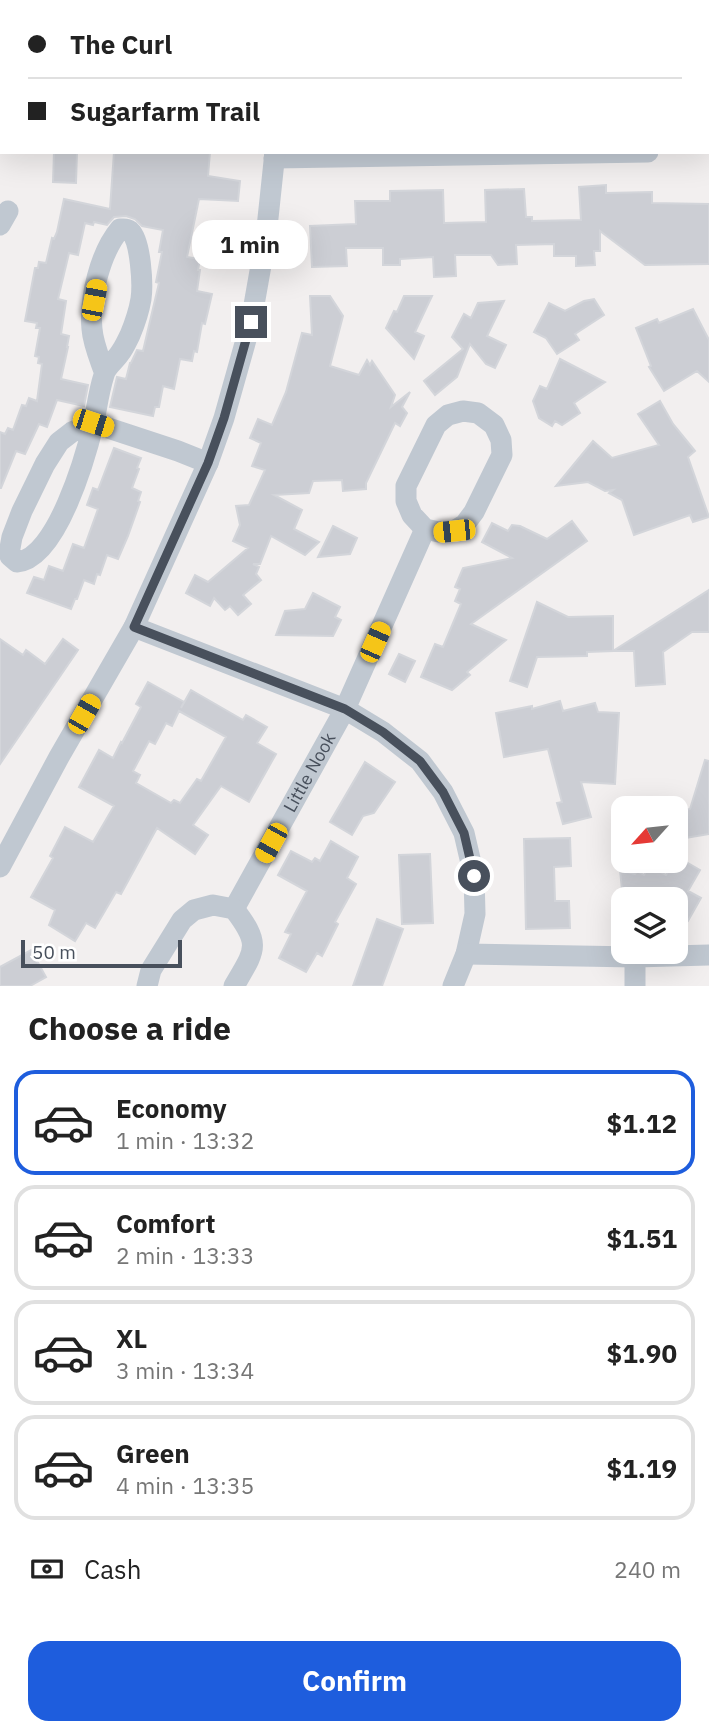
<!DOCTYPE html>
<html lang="en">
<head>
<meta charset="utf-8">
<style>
  :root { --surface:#fff; --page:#f6f6f6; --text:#222; --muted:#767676; --line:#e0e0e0; --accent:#1e5ddd }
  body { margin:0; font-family:"IBM Plex Sans",sans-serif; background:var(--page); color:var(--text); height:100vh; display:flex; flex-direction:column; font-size:26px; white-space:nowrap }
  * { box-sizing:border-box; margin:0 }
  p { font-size:23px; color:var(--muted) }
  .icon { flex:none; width:38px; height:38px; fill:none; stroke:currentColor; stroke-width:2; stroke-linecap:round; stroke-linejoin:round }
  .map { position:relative; height:986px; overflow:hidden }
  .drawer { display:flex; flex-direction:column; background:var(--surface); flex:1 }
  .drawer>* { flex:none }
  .guide { position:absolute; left:0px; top:0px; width:710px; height:154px; box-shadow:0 7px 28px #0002; display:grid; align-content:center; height:154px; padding:0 28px; background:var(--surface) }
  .needle { width:46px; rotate:243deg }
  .tools { position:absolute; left:611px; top:796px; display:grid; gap:14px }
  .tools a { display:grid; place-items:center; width:77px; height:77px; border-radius:14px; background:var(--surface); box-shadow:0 7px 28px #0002; font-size:35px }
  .scale { position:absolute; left:21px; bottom:18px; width:161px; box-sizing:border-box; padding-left:7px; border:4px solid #48505c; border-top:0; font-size:19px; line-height:24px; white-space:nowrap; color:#48505c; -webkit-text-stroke:5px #fff; paint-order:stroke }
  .end { position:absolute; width:32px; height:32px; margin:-16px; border:9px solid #48505c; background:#fff; box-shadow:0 0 0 4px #fff }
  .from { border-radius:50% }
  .bubble { position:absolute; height:49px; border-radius:21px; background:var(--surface); box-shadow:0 7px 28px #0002; font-size:23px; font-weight:700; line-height:49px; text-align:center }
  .car { position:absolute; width:21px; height:42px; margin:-21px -10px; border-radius:9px; box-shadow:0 0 5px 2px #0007; background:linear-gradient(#f5c518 24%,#345 0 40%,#f5c518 0 76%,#345 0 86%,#f5c518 0) }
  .guide b { display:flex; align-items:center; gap:24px; height:66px; font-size:26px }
  .guide b+b { border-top:2px solid var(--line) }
  .guide i { width:18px; height:18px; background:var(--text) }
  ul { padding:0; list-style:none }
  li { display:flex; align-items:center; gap:21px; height:105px; margin:0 14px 10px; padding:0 14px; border:4px solid var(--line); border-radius:21px }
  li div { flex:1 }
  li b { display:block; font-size:26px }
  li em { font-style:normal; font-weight:700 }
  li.current { border-color:var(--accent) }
  li>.icon { width:63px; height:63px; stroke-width:1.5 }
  h2 { padding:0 28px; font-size:32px; line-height:84px }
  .pay { display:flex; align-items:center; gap:18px; height:77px; padding:0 28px; font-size:26px }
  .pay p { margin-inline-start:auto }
  .action { display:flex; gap:14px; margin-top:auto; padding:14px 28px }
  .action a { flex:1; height:80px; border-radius:21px; background:var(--accent); color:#fff; font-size:28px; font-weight:700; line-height:80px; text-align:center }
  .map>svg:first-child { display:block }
  .building { fill:#ccced4; stroke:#d3d5da; stroke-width:2; fill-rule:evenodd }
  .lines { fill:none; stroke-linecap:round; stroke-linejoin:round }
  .street { stroke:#c0c8d1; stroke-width:21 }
  .route { stroke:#48505c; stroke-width:9 }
  .labels { text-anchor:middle; stroke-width:7; stroke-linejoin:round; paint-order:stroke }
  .street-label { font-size:18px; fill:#48505c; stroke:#fff }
</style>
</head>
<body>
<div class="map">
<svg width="709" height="986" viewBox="0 0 709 986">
  <rect width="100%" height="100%" fill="#f2efef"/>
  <path class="building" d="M54,152H77L76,183L53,182Z
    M114,152H210L208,176L240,181L238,201L199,199L187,257L200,259L198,270H200L197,291L212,294L205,324L202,323L197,352L194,351L192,361L180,359L174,389L163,386L159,407H155L153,416L110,407L117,377L126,379L130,363H131L137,350L143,351L159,283L156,282L162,252H159L163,230L142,226L135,219L126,216L114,217L107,225L94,222L93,225L85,223L78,255L69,253L58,299L66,301L61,334L69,336L67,347H68L61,379L88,385L84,406L57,400L47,427L39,424L25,454L16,451L1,488H0V432L5,434L8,428L13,430L22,405L26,406L29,398L37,401L42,364L38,363L39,357L35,356L40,328H36L37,323L25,321L35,268H38L39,262L46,263L52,238L54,239L57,232L64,199L110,209Z
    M606,185V193L652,192V203L709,204V264L645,265L600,231V251H594L595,265L576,266V256H554V244L516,245L517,264L498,265L491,255H455L456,276L434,277L433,257L400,259V265H383V248H346L347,266L312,267L310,226L356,224L355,201H390V191L443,190L444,223L486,222L485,190L524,189L526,217H532V221L581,220L579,187Z
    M310,296H330L343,316L330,366L359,375L367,360L370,365L372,361L395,395L391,407L410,392L402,407L407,413L400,426L395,423L366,483V489L343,491L342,480L313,481L309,493L274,495L302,510L294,529L319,542L305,555L271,536L260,564H253L259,567L256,574L261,580L243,595L251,604L238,615L230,606L225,610L214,598L210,606L186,593L195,575L208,582L248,548L233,541L240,525L236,506L249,505L265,470L252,466L261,443L250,438L258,419L272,425L286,392L302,333L312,335Z
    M404,296H432L415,332L424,336L414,359L386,328L394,311L397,312Z
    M594,299L604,315L575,334L579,340L557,354L546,338L534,332L549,303L565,311L584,301Z
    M504,301L487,336L506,345L495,368L486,364L470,344L457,377L435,395L424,381L463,349L452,337L464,314L471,318L478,303Z
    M693,309L709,340V382L697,371L664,391L649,367L651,366L636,328L657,319L659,323Z
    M560,359L605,382L574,403L580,413L562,425L555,421L552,426L539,418L533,401L540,386L547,389Z
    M660,401L673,424L695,451L688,457L709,517L693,522L690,515L634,535L622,500L609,493L613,490L605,491L588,482L556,486L593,441L612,458L659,445L638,414Z
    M114,448L141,458L137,468L139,469L132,488L141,492L138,501L140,502L128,536L118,559L107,555L100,575L97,574L94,584L84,580L77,599H75L71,609L27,593L34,577L44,580L49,566L63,571L73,544L84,548L98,509L87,505L93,488L98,490Z
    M572,521L587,541L471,624L506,640L467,672L470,675L452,690L421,677L435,644L443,647L461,604L455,601L460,589L455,587L463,568L512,558L482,542L492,523L508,531L512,525L520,526L547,539Z
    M333,526L357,538L350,554L318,557Z
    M709,590V632H692L663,652L665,684L636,686L634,651H613Z
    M313,593L340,607L335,617L341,620L333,636L276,635L285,611L305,609Z
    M537,602L568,617L613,616V651L587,652V656L537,657L527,687L510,681Z
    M0,639L23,655L26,650L45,664L63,639L78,650L0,764Z
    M399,654L415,661L405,682L389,674Z
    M148,682L184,702L181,708L191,690L243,720L246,715L267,727L257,743L276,754L249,802L221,786L193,825L208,835L195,854L157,828L121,894L116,892L95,928L86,923L75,941L49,925L55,910L31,897L53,858L50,856L65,827L93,842L114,806L79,787L99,750L113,758L121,742L122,743L141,707L136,704ZM179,711L226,737L201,781L197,779L180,803L174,800L171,803L136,783L140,775L133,771L149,741L155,744L166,723L172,726Z
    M560,701L563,711L595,703L598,712L619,713L615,784L581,782L591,817L563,824L557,803L562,802L548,749L504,757L496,713L532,706V709Z
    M705,760L709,761V834L685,838L680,811L690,809Z
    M365,762L395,782L374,813L363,816L352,835L330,822Z
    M570,838L571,866L554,867L555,901H569L570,928L526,929L524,839Z
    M331,841L358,857L347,878L356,884L335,922L338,924L322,956L317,953L306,972L279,958L291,934L285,932L307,891L278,875L291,851L312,862L315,858L320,861Z
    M430,854L433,923L402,924L399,855Z
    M681,859L700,870L688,891L701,898L688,921L676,914V900H623L620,870L635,874L637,871L644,875L649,866L666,875L670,868L675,871Z
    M377,919L403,929L382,986H353Z
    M31,950L46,977L30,986H0V967Z"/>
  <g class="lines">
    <g class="street">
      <path d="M280,0V2"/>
      <path d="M522,2L524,0"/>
      <path d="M274,158L648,152"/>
      <path d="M0,225L8,211"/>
      <path d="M104,371C99,357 93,343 92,329C89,298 100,253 120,229C125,229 126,228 130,231C141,241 143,285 141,299C139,311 135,323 130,335C127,341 124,348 120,353C115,361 106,366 104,375C99,390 97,406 94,422C86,455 57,559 17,562L10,556V548L12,537L22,511L45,464L59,442L72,432L93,423L178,451L208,463"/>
      <path d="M463,411L478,413L494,425L501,440L502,455L474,512L465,524L454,531L439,532L425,529L412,515L406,501V486L436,425L448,415Z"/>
      <path d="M134,627L345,709L383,732L420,761L443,792L464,833L474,876L475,914L466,954L453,986"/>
      <path d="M0,867L59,757L134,627L208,463L224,418L251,322L266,237L275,152"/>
      <path id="s1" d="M234,909L345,709L425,529"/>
      <path d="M466,954L635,957L709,955"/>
      <path d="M635,957V986"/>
      <path d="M147,986L151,970L182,920L194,910L213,905L234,909C262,945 255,950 234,986"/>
    </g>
  </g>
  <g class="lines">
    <path class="route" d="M251,322L224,418L208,463L134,627L345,709L383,732L420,761L443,792L464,833L474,876"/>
  </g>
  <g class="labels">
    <g class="street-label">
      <text dy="6" stroke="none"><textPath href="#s1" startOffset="156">Little Nook</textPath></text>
    </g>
  </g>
</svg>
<div class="tools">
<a><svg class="needle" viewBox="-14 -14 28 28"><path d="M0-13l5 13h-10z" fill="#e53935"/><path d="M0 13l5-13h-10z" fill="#767676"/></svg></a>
<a><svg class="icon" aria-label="layers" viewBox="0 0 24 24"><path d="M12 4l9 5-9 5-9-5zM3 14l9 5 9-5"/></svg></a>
</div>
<div class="scale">50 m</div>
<i class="end from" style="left:474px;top:876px"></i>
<i class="end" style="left:251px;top:322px"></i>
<div class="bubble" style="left:192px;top:220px;width:116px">1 min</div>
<i class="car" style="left:94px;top:300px;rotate:11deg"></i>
<i class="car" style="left:93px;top:423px;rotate:108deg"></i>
<i class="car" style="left:454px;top:531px;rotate:264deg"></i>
<i class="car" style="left:375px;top:642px;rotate:24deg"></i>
<i class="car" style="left:84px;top:714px;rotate:30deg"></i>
<i class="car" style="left:271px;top:843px;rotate:209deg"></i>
<div class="guide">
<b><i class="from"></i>The Curl</b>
<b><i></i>Sugarfarm Trail</b>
</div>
</div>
<section class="drawer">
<h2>Choose a ride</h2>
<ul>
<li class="current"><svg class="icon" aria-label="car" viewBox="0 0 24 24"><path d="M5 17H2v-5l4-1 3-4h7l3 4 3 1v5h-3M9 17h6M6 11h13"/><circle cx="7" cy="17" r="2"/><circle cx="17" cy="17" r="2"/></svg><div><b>Economy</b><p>1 min · 13:32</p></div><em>$1.12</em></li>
<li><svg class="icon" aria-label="car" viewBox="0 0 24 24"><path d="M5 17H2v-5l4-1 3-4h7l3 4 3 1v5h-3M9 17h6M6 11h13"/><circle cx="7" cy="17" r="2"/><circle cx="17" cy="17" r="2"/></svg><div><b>Comfort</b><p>2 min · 13:33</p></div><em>$1.51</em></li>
<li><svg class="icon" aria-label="car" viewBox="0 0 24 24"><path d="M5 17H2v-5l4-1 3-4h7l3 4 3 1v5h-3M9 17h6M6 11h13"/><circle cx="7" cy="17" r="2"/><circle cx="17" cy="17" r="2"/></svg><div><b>XL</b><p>3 min · 13:34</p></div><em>$1.90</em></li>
<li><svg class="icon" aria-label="car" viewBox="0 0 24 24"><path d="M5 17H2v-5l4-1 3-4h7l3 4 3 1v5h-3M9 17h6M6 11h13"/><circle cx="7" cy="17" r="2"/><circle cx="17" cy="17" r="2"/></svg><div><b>Green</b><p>4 min · 13:35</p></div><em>$1.19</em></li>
</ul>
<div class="pay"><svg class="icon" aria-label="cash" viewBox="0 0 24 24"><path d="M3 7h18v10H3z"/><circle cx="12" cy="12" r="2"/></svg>Cash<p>240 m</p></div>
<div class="action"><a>Confirm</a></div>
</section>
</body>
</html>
